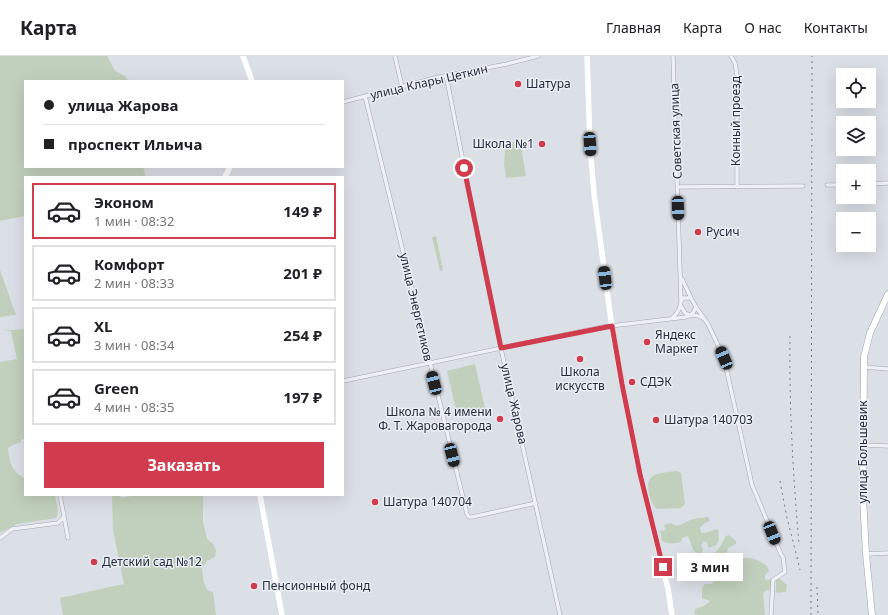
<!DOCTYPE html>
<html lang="ru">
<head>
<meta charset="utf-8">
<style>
  :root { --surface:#fff; --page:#f6f6f6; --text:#202124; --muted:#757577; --line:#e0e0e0; --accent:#d03c4e }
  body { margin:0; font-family:"Noto Sans",sans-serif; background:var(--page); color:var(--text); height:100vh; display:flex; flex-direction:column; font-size:15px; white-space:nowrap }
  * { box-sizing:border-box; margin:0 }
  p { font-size:13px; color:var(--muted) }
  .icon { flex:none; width:22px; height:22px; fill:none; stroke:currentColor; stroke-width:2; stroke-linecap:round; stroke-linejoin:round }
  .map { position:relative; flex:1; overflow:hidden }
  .details { position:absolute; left:24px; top:120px; width:320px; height:320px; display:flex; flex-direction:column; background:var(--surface); border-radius:0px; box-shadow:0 4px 16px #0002 }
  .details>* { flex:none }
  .top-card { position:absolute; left:24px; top:24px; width:320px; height:88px; border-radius:0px; box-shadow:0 4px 16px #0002; display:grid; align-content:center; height:88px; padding:0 20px; background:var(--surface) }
  .fabs { position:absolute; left:836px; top:12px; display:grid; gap:8px }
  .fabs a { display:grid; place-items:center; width:40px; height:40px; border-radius:0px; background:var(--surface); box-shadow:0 4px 16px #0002; font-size:20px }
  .end { position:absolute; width:18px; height:18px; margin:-9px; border:5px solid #d03c4e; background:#fff; box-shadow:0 0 0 2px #fff }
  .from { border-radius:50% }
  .bubble { position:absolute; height:28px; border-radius:0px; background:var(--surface); box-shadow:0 4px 16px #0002; font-size:13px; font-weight:700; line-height:28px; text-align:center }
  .car { position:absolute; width:12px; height:24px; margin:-12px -6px; border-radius:5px; box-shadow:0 0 3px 1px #0007; background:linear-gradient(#222 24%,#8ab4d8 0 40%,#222 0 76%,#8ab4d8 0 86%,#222 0) }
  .top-card b { display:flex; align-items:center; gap:14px; height:38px; font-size:15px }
  .top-card b+b { border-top:1px solid var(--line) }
  .top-card i { width:10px; height:10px; background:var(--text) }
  ul { padding:7px 0 0; list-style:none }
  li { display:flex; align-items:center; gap:12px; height:56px; margin:0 8px 6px; padding:0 12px; border:2px solid var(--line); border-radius:0px }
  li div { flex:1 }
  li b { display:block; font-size:15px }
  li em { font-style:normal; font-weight:700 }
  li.current { border-color:var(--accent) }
  li>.icon { width:36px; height:36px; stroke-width:1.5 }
  .cta { display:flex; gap:8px; margin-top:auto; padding:8px 20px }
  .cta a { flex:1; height:46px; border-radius:0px; background:var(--accent); color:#fff; font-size:16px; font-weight:700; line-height:46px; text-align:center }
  header { display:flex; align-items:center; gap:24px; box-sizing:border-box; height:56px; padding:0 20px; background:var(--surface); border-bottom:1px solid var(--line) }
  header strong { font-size:19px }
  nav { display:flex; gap:22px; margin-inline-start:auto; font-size:14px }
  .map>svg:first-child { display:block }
  .green { fill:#c1d0bc }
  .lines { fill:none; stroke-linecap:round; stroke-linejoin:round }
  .street-casing { stroke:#a1a6b0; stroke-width:4.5 }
  .primary-casing { stroke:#9ba3b2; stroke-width:7 }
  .street { stroke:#eef0f5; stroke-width:3.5 }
  .secondary { stroke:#fff; stroke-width:5.5 }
  .primary { stroke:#fff; stroke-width:6 }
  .rail { stroke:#757e90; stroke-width:1; stroke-dasharray:2 4; stroke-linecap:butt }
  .route { stroke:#d03c4e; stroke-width:5 }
  .poi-dot { fill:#d03c4e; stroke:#ebeef4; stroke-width:1.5 }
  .labels { text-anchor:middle; stroke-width:3; stroke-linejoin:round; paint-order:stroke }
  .street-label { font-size:12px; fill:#252d3c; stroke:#ebeef4 }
  .poi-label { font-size:12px; fill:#252d3c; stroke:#ebeef4; text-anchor:start }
</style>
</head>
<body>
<header>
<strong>Карта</strong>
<nav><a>Главная</a><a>Карта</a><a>О нас</a><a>Контакты</a></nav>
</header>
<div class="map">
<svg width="888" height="559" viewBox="0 0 888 559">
  <rect width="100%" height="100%" fill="#dbdfe6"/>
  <path class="green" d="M0,0H107L115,15L125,20L129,25H25V111H143L146,121H25V160L0,165Z
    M520,85L526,120L506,122L504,108L505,95L503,88Z
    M436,180L443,214L440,215L432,181Z
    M0,214L16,259L0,261Z
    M25,273V383H21V386L13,389L8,392C9,405 12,417 25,422V439H55L58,456L56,462L17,468L0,477V306L17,303L11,275H0Z
    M475,308L485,352L457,358L447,315Z
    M677,415L681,417L685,448L681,452L657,453C652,448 651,444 649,437C644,416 661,417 677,415Z
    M112,439H120L121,442L136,439H203V466L207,483L213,488L216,494L215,501L207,505L202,512L203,523L207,534L213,536L216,559H63L60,542L124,528L113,474Z
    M708,461L710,465L705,467L700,472L701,477C707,477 712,474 718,473L719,484L716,489L708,492L707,486H703L701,489L703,494L701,498C691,497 692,488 688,480L682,482L681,486C673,488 668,488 662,485L660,474L664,475L666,472L663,469L671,467L676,470C681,469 684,467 688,465C695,462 702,462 708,461Z
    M729,479L736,485V488L728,492L725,503L730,506C745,499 754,501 767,510L769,515L765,519V523L766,524L770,523L772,524L770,534L765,535L763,538L765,559H699L695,558L694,555C700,550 705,551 710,545L702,542V532L705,528H711L714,526L713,513L714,508L711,502L713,497C720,495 722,486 726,480Z
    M776,523H780L787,529L786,536L777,537L776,535Z"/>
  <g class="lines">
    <g class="street-casing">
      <path id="street" d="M395,0L402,31
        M673,0L681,245
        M731,0L735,7L737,19V131
        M446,19L474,161L500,288L560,559
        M365,40L467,458L469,461H472L536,447
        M343,46L439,21L507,8L538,0
        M869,128L888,127
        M827,129H843
        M678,131L803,130
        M682,223L691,242
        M696,251L708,268L724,302L752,429L781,498L783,501L785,516L773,524L771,559
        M672,262C678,257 681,252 681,245L683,242H691L696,251L693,257L690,259L685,257L681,250
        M864,311L888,313
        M343,325L602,271L686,261C692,258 699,259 704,263
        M863,389L888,390
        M60,439L68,482
        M0,482L12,473L58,467L63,462L64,457
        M866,498L888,497"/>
    </g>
    <g class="primary-casing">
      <path id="primary" d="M872,559L866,498L863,441L864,301L870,277L888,238"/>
    </g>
    <use href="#street" class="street"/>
    <path class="secondary" d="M243,0L252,25
      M587,0L590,88L594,138L613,279L622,328L640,418L668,533L672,559
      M225,121L230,111
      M260,439L282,559"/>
    <use href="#primary" class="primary"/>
    <path class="rail" d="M790,280C789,349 793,419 799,488
      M780,425L787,462L797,501L800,514
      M817,531L818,559
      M811,559L812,0"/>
  </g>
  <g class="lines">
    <path class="route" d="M464,112L501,292L612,270L622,328L640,418L663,511"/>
  </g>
  <g class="poi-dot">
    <circle cx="518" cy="28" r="4"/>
    <circle cx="542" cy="88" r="4"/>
    <circle cx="698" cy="176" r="4"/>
    <circle cx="647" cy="286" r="4"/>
    <circle cx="580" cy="303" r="4"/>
    <circle cx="632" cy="326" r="4"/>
    <circle cx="500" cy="363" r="4"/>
    <circle cx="656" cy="364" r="4"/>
    <circle cx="375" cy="446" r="4"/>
    <circle cx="94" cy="506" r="4"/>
    <circle cx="254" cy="530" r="4"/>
  </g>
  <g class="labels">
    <g class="street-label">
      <text transform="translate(429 26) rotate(-13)" y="4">улица Клары Цеткин</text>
      <text transform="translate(736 65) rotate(-90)" y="4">Конный проезд</text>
      <text transform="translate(676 75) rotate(-92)" y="4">Советская улица</text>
      <text transform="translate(416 251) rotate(77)" y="4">улица Энергетиков</text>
      <text transform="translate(514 348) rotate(77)" y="4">улица Жарова</text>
      <text transform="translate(863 396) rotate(-90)" y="4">улица Большевик</text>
    </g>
    <g class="poi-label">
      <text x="526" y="32">Шатура</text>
      <text x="534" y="92" text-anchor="end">Школа №1</text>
      <text x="706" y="180">Русич</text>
      <text x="655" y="283">Яндекс<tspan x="655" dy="14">Маркет</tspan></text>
      <text x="580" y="320" text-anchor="middle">Школа<tspan x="580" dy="14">искусств</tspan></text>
      <text x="640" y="330">СДЭК</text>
      <text x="492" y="360" text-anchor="end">Школа № 4 имени<tspan x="492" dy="14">Ф. Т. Жаровагорода</tspan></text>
      <text x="664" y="368">Шатура 140703</text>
      <text x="383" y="450">Шатура 140704</text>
      <text x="102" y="510">Детский сад №12</text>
      <text x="262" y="534">Пенсионный фонд</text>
    </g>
  </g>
</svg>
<div class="fabs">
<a><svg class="icon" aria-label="locate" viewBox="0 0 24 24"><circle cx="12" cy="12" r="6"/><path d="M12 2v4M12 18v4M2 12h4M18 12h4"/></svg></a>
<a><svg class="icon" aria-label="layers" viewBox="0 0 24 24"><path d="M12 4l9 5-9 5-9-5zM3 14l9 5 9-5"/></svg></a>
<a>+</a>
<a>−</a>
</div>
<i class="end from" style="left:464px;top:112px"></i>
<i class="end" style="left:663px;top:511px"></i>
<div class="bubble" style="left:677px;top:497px;width:66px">3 мин</div>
<i class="car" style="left:590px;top:88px;rotate:176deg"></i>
<i class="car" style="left:678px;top:152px;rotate:178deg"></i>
<i class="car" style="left:605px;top:222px;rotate:353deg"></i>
<i class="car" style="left:724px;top:302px;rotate:337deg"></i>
<i class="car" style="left:434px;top:327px;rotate:346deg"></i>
<i class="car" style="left:452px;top:399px;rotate:166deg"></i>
<i class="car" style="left:772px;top:477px;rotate:158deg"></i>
<div class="top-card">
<b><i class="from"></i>улица Жарова</b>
<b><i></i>проспект Ильича</b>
</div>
<section class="details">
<ul>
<li class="current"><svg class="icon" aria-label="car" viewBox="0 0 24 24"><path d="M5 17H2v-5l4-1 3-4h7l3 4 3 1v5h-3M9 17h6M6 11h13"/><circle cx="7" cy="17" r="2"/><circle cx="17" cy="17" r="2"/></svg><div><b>Эконом</b><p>1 мин · 08:32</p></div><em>149 ₽</em></li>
<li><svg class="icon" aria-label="car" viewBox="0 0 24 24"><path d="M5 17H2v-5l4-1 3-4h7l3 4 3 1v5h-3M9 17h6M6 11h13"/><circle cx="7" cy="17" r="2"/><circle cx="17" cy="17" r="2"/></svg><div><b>Комфорт</b><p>2 мин · 08:33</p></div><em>201 ₽</em></li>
<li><svg class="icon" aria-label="car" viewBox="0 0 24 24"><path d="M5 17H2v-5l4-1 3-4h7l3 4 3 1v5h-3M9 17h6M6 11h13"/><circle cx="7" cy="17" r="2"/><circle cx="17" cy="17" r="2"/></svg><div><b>XL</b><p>3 мин · 08:34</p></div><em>254 ₽</em></li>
<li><svg class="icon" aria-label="car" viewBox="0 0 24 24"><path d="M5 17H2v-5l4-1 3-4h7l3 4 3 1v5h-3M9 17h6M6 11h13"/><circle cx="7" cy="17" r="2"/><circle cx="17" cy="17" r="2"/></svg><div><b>Green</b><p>4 мин · 08:35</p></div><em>197 ₽</em></li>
</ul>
<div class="cta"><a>Заказать</a></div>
</section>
</div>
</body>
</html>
